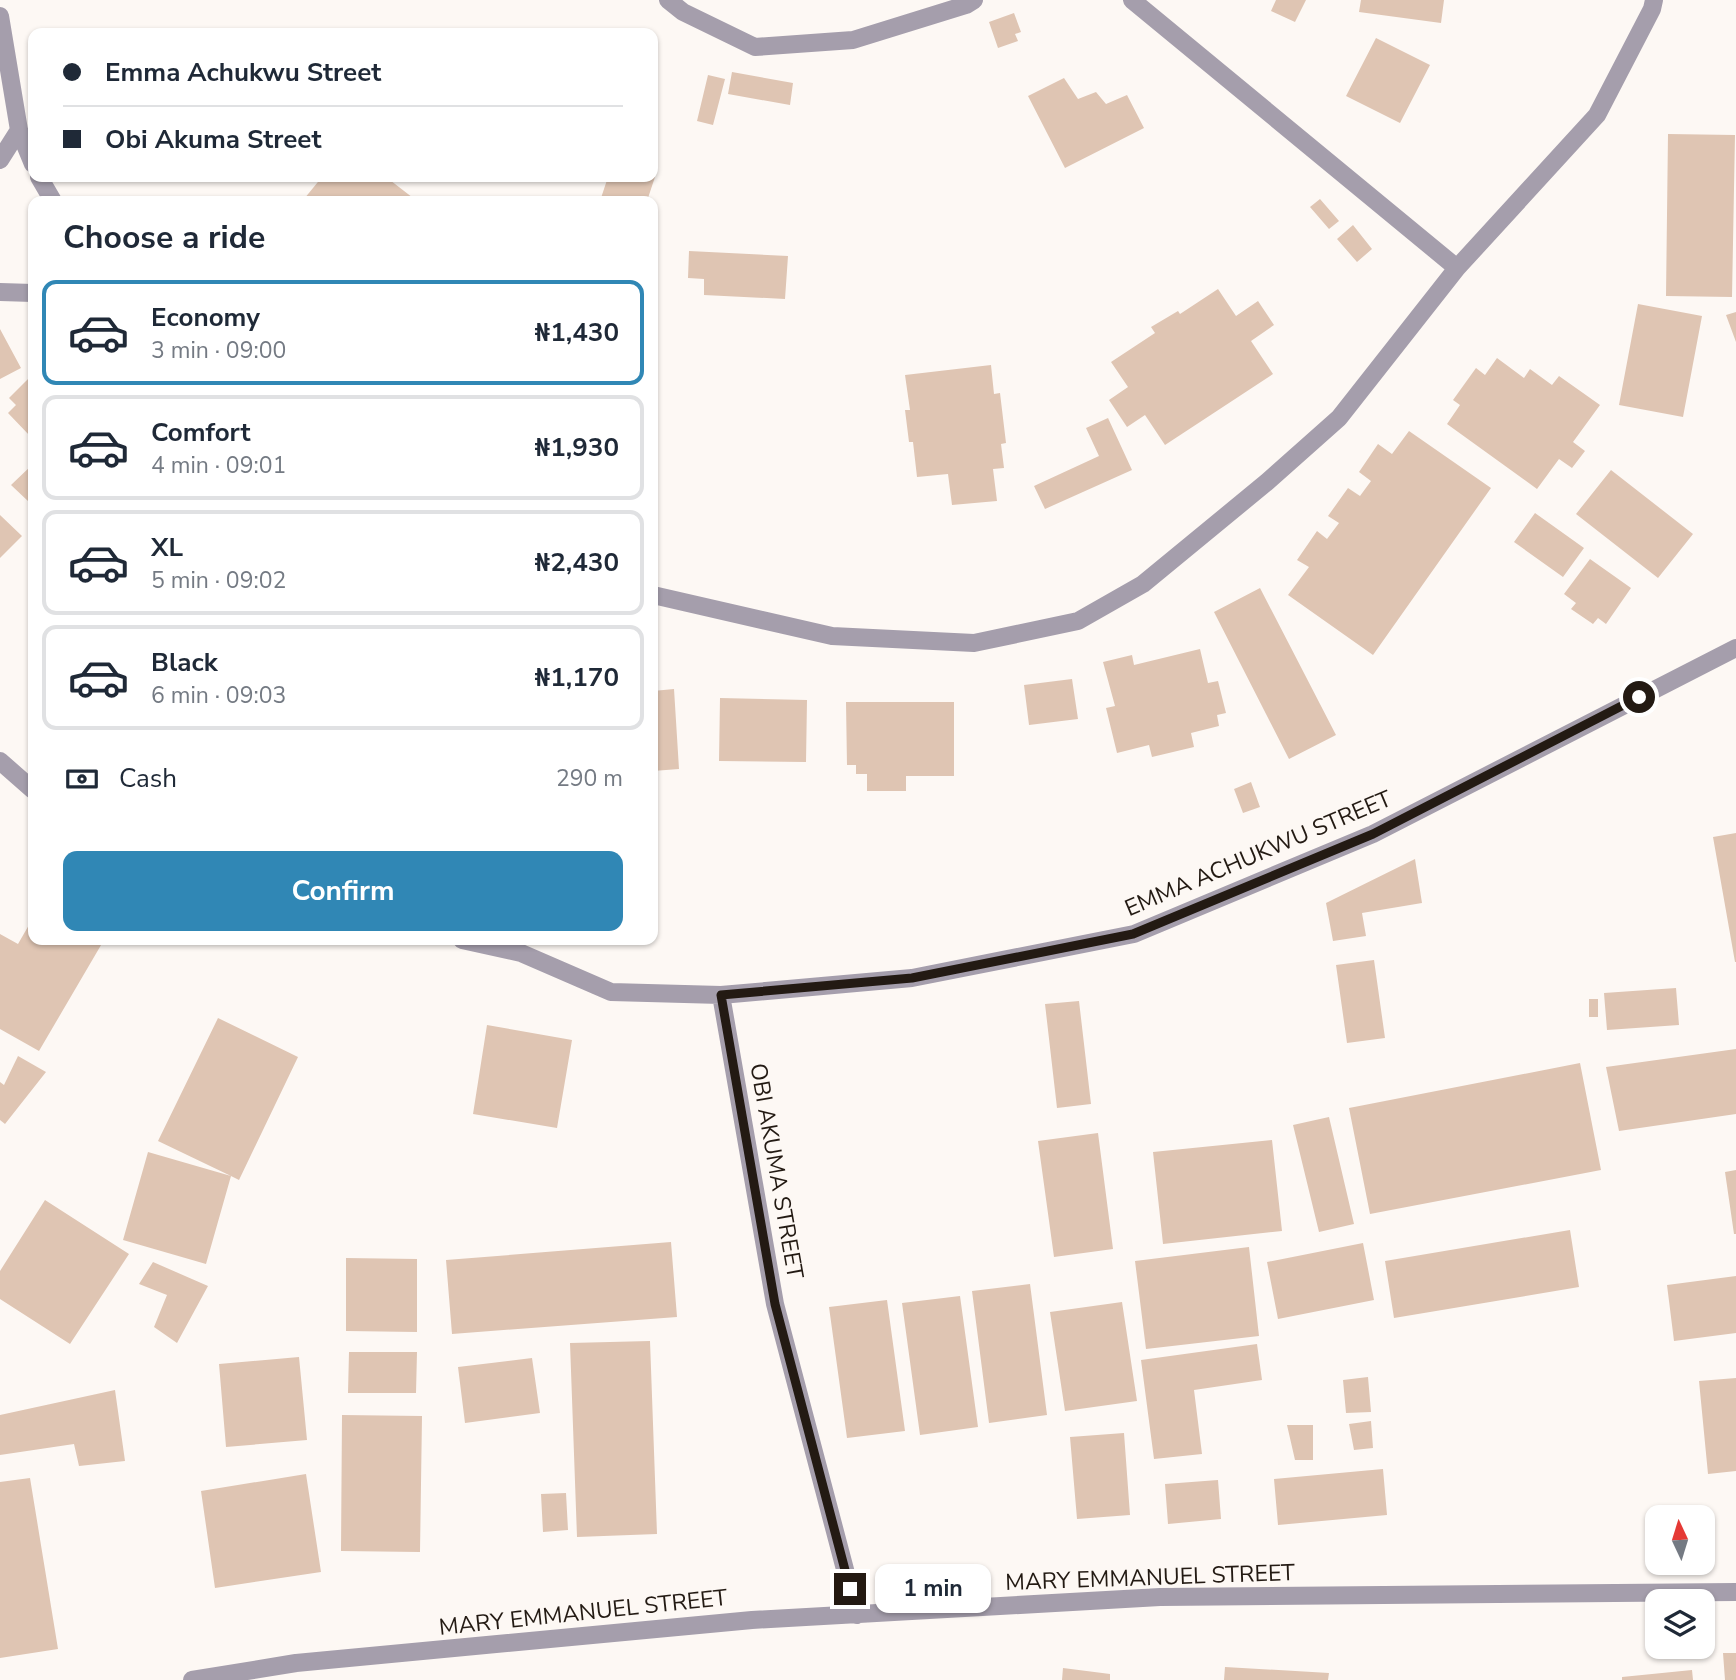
<!DOCTYPE html>
<html lang="en">
<head>
<meta charset="utf-8">
<style>
  :root { --surface:#fff; --page:#f6f6f7; --text:#1f2937; --muted:#747a83; --line:#e0e1e3; --accent:#3087b5 }
  body { margin:0; font-family:"Nunito Sans",sans-serif; background:var(--page); color:var(--text); height:100vh; display:flex; flex-direction:column; font-size:26px; white-space:nowrap }
  * { box-sizing:border-box; margin:0 }
  p { font-size:23px; color:var(--muted) }
  .icon { flex:none; width:38px; height:38px; fill:none; stroke:currentColor; stroke-width:2; stroke-linecap:round; stroke-linejoin:round }
  .map { position:relative; flex:1; overflow:hidden }
  .panel { position:absolute; left:28px; top:196px; width:630px; height:749px; display:flex; flex-direction:column; background:var(--surface); border-radius:14px; box-shadow:0 2px 5px #0004 }
  .panel>* { flex:none }
  .hud { position:absolute; left:28px; top:28px; width:630px; height:154px; border-radius:14px; box-shadow:0 2px 5px #0004; display:grid; align-content:center; height:154px; padding:0 35px; background:var(--surface) }
  .needle { width:46px; rotate:356deg }
  .fabs { position:absolute; left:1645px; top:1505px; display:grid; gap:14px }
  .fabs a { display:grid; place-items:center; width:70px; height:70px; border-radius:14px; background:var(--surface); box-shadow:0 2px 5px #0004; font-size:35px }
  .end { position:absolute; width:32px; height:32px; margin:-16px; border:9px solid #231a13; background:#fff; box-shadow:0 0 0 4px #fff }
  .from { border-radius:50% }
  .bubble { position:absolute; height:49px; border-radius:14px; background:var(--surface); box-shadow:0 2px 5px #0004; font-size:23px; font-weight:700; line-height:49px; text-align:center }
  .hud b { display:flex; align-items:center; gap:24px; height:66px; font-size:26px }
  .hud b+b { border-top:2px solid var(--line) }
  .hud i { width:18px; height:18px; background:var(--text) }
  ul { padding:0; list-style:none }
  li { display:flex; align-items:center; gap:21px; height:105px; margin:0 14px 10px; padding:0 21px; border:4px solid var(--line); border-radius:14px }
  li div { flex:1 }
  li b { display:block; font-size:26px }
  li em { font-style:normal; font-weight:700 }
  li.current { border-color:var(--accent) }
  li>.icon { width:63px; height:63px; stroke-width:1.5 }
  h2 { padding:0 35px; font-size:32px; line-height:84px }
  .pay { display:flex; align-items:center; gap:18px; height:77px; padding:0 35px; font-size:26px }
  .pay p { margin-inline-start:auto }
  .button { display:flex; gap:14px; margin-top:auto; padding:14px 35px }
  .button a { flex:1; height:80px; border-radius:14px; background:var(--accent); color:#fff; font-size:28px; font-weight:700; line-height:80px; text-align:center }
  .map>svg:first-child { display:block }
  .building { fill:#dfc5b3 }
  .lines { fill:none; stroke-linecap:round; stroke-linejoin:round }
  .minor { stroke:#a59eac; stroke-width:18 }
  .route { stroke:#231a13; stroke-width:9 }
  .labels { text-anchor:middle; stroke-width:6; stroke-linejoin:round; paint-order:stroke }
  .street-label { font-size:23px; fill:#231a13; stroke:#fdf8f4 }
</style>
</head>
<body>
<div class="map">
<svg width="1736" height="1680" viewBox="0 0 1736 1680">
  <rect width="100%" height="100%" fill="#fdf8f4"/>
  <path class="building" d="M1276,0H1306L1295,22L1271,11Z
    M1361,0H1444L1441,23L1359,12Z
    M1014,13L1021,32L1015,34L1018,41L998,48L989,22Z
    M1376,38L1430,65L1400,123L1346,96Z
    M732,72L793,83L790,105L728,94Z
    M708,75L725,79L713,125L697,121Z
    M1064,78L1078,99L1096,92L1106,104L1127,95L1144,128L1065,168L1028,96Z
    M1668,134L1735,135L1732,297L1666,296Z
    M322,177H386L417,201H306L304,199Z
    M608,177H655L647,201H600Z
    M1320,199L1339,221L1329,229L1310,207Z
    M1353,225L1372,249L1357,262L1337,239Z
    M689,251L788,256L785,299L704,295V279L688,278Z
    M1218,289L1236,316L1258,301L1274,325L1251,341L1273,374L1165,445L1145,415L1127,427L1109,400L1128,387L1111,362L1155,333L1151,327L1178,311L1180,314Z
    M1638,304L1702,316L1683,417L1619,405Z
    M1736,312V342L1726,315Z
    M0,329L21,368L0,379Z
    M1497,358L1524,378L1530,369L1552,385L1559,376L1600,405L1573,442L1585,451L1572,468L1559,459L1537,489L1447,424L1460,405L1453,400L1476,368L1485,375Z
    M991,365L994,394L1000,393L1006,443L1001,444L1004,468L993,469L997,501L952,505L948,474L917,477L913,442H909L905,410H910L905,375Z
    M33,374V433L30,436L8,413L16,405L9,398Z
    M1108,418L1132,470L1045,509L1034,486L1099,456L1086,428Z
    M1409,431L1491,488L1373,655L1288,595L1309,567L1297,560L1317,531L1327,539L1339,523L1328,516L1348,488L1360,496L1371,481L1359,472L1378,444L1392,454Z
    M33,464V498L29,502L11,485Z
    M1611,470L1693,534L1658,578L1576,514Z
    M1535,513L1584,548L1563,577L1514,542Z
    M0,515L22,536L0,558Z
    M1590,559L1631,588L1606,624L1598,618L1593,624L1571,609L1576,603L1564,594Z
    M1260,588L1336,735L1289,759L1214,612Z
    M1200,649L1208,683L1218,681L1226,713L1217,715L1219,726L1191,733L1194,747L1152,757L1149,745L1117,753L1106,708L1115,706L1103,662L1132,655L1134,665Z
    M1072,679L1078,719L1029,725L1024,685Z
    M674,689L679,769L653,771V691Z
    M720,698L807,700L806,762L719,761Z
    M846,702H954V776H906V791H867V774H856V765H847Z
    M1251,782L1260,807L1243,813L1234,789Z
    M1736,833V962H1735L1713,837Z
    M1415,859L1422,903L1362,913L1366,936L1333,941L1326,903Z
    M33,918V940H104L39,1051L0,1029V934L18,944Z
    M1374,960L1385,1038L1347,1043L1336,965Z
    M1676,988L1679,1025L1607,1030L1604,993Z
    M1589,999H1598V1017H1589Z
    M1079,1001L1091,1104L1057,1108L1045,1004Z
    M218,1018L298,1057L239,1180L231,1176L206,1264L123,1240L148,1152L231,1176L158,1141Z
    M487,1025L572,1040L557,1128L473,1114Z
    M1736,1049V1114L1619,1131L1606,1067Z
    M18,1056L46,1072L5,1124L0,1120V1082L4,1085Z
    M1580,1063L1601,1170L1370,1214L1349,1108Z
    M1329,1117L1354,1224L1319,1232L1293,1125Z
    M1098,1133L1113,1249L1054,1257L1038,1141Z
    M1272,1140L1282,1231L1163,1244L1153,1152Z
    M1736,1170V1234H1734L1725,1172Z
    M45,1200L129,1254L70,1344L0,1299V1271Z
    M1570,1230L1579,1287L1394,1318L1385,1261Z
    M671,1242L677,1317L452,1334L446,1260Z
    M1363,1243L1374,1300L1278,1319L1267,1262Z
    M1249,1247L1259,1336L1146,1349L1135,1261Z
    M346,1258L417,1259V1332L346,1331Z
    M153,1262L208,1286L177,1343L154,1327L167,1295L139,1284Z
    M1736,1276V1333L1674,1341L1667,1285Z
    M1030,1284L1047,1415L989,1423L972,1291Z
    M960,1296L978,1427L920,1435L902,1303Z
    M887,1300L905,1431L847,1438L829,1307Z
    M1122,1302L1137,1401L1065,1411L1050,1312Z
    M650,1341L657,1534L577,1537L570,1343Z
    M1257,1344L1262,1380L1194,1390L1202,1454L1154,1459L1141,1360Z
    M349,1352H417L416,1393H348Z
    M299,1357L307,1440L226,1447L219,1364Z
    M532,1358L540,1413L465,1423L458,1367Z
    M1368,1377L1371,1412L1346,1413L1343,1380Z
    M1736,1378V1471L1708,1474L1699,1381Z
    M115,1390L125,1461L79,1466L74,1444L0,1455V1415Z
    M342,1415L422,1416L420,1552L341,1551Z
    M1371,1421L1373,1448L1354,1450L1349,1424Z
    M1287,1425H1313V1460H1295Z
    M1124,1433L1130,1515L1077,1519L1070,1437Z
    M1383,1469L1387,1515L1278,1525L1274,1479Z
    M306,1474L321,1572L215,1588L201,1491Z
    M30,1478L58,1649L0,1658V1482Z
    M1218,1480L1221,1519L1168,1524L1165,1484Z
    M566,1493L568,1530L543,1532L541,1494Z
    M1723,1653H1736V1680H1725Z
    M1225,1667L1329,1673L1328,1680H1224Z
    M1063,1668L1110,1674V1680H1062Z
    M1692,1670L1693,1680H1622V1677Z"/>
  <g class="lines">
    <path class="minor" d="M668,0L683,12L755,47L853,40L966,5L974,0
      M1132,0L1457,268
      M0,16L19,130L0,160
      M19,130L33,164
      M39,177L53,201
      M0,292L33,293
      M653,595L832,636L974,643L1078,621L1143,584L1267,482L1339,418L1457,268L1597,115L1652,9L1654,0
      M0,761L33,790
      M462,940L521,953L611,992L721,995L912,978L1134,934L1373,834L1736,648
      M721,995L775,1304L857,1615
      M192,1680L296,1663L752,1620L1160,1597L1736,1592"/>
  </g>
  <g class="lines">
    <path class="route" d="M850,1589L775,1304L721,995L912,978L1133,934L1373,834L1639,697"/>
  </g>
  <g class="labels">
    <g class="street-label">
      <text transform="translate(1258 853) rotate(-23)" y="8">EMMA ACHUKWU STREET</text>
      <text transform="translate(777 1171) rotate(80)" y="8">OBI AKUMA STREET</text>
      <text transform="translate(1150 1577) rotate(-2)" y="8">MARY EMMANUEL STREET</text>
      <text transform="translate(583 1612) rotate(-6)" y="8">MARY EMMANUEL STREET</text>
    </g>
  </g>
</svg>
<div class="fabs">
<a><svg class="needle" viewBox="-14 -14 28 28"><path d="M0-13l5 13h-10z" fill="#e53935"/><path d="M0 13l5-13h-10z" fill="#747a83"/></svg></a>
<a><svg class="icon" aria-label="layers" viewBox="0 0 24 24"><path d="M12 4l9 5-9 5-9-5zM3 14l9 5 9-5"/></svg></a>
</div>
<i class="end from" style="left:1639px;top:697px"></i>
<i class="end" style="left:850px;top:1589px"></i>
<div class="bubble" style="left:875px;top:1564px;width:116px">1 min</div>
<div class="hud">
<b><i class="from"></i>Emma Achukwu Street</b>
<b><i></i>Obi Akuma Street</b>
</div>
<section class="panel">
<h2>Choose a ride</h2>
<ul>
<li class="current"><svg class="icon" aria-label="car" viewBox="0 0 24 24"><path d="M5 17H2v-5l4-1 3-4h7l3 4 3 1v5h-3M9 17h6M6 11h13"/><circle cx="7" cy="17" r="2"/><circle cx="17" cy="17" r="2"/></svg><div><b>Economy</b><p>3 min · 09:00</p></div><em>₦1,430</em></li>
<li><svg class="icon" aria-label="car" viewBox="0 0 24 24"><path d="M5 17H2v-5l4-1 3-4h7l3 4 3 1v5h-3M9 17h6M6 11h13"/><circle cx="7" cy="17" r="2"/><circle cx="17" cy="17" r="2"/></svg><div><b>Comfort</b><p>4 min · 09:01</p></div><em>₦1,930</em></li>
<li><svg class="icon" aria-label="car" viewBox="0 0 24 24"><path d="M5 17H2v-5l4-1 3-4h7l3 4 3 1v5h-3M9 17h6M6 11h13"/><circle cx="7" cy="17" r="2"/><circle cx="17" cy="17" r="2"/></svg><div><b>XL</b><p>5 min · 09:02</p></div><em>₦2,430</em></li>
<li><svg class="icon" aria-label="car" viewBox="0 0 24 24"><path d="M5 17H2v-5l4-1 3-4h7l3 4 3 1v5h-3M9 17h6M6 11h13"/><circle cx="7" cy="17" r="2"/><circle cx="17" cy="17" r="2"/></svg><div><b>Black</b><p>6 min · 09:03</p></div><em>₦1,170</em></li>
</ul>
<div class="pay"><svg class="icon" aria-label="cash" viewBox="0 0 24 24"><path d="M3 7h18v10H3z"/><circle cx="12" cy="12" r="2"/></svg>Cash<p>290 m</p></div>
<div class="button"><a>Confirm</a></div>
</section>
</div>
</body>
</html>
